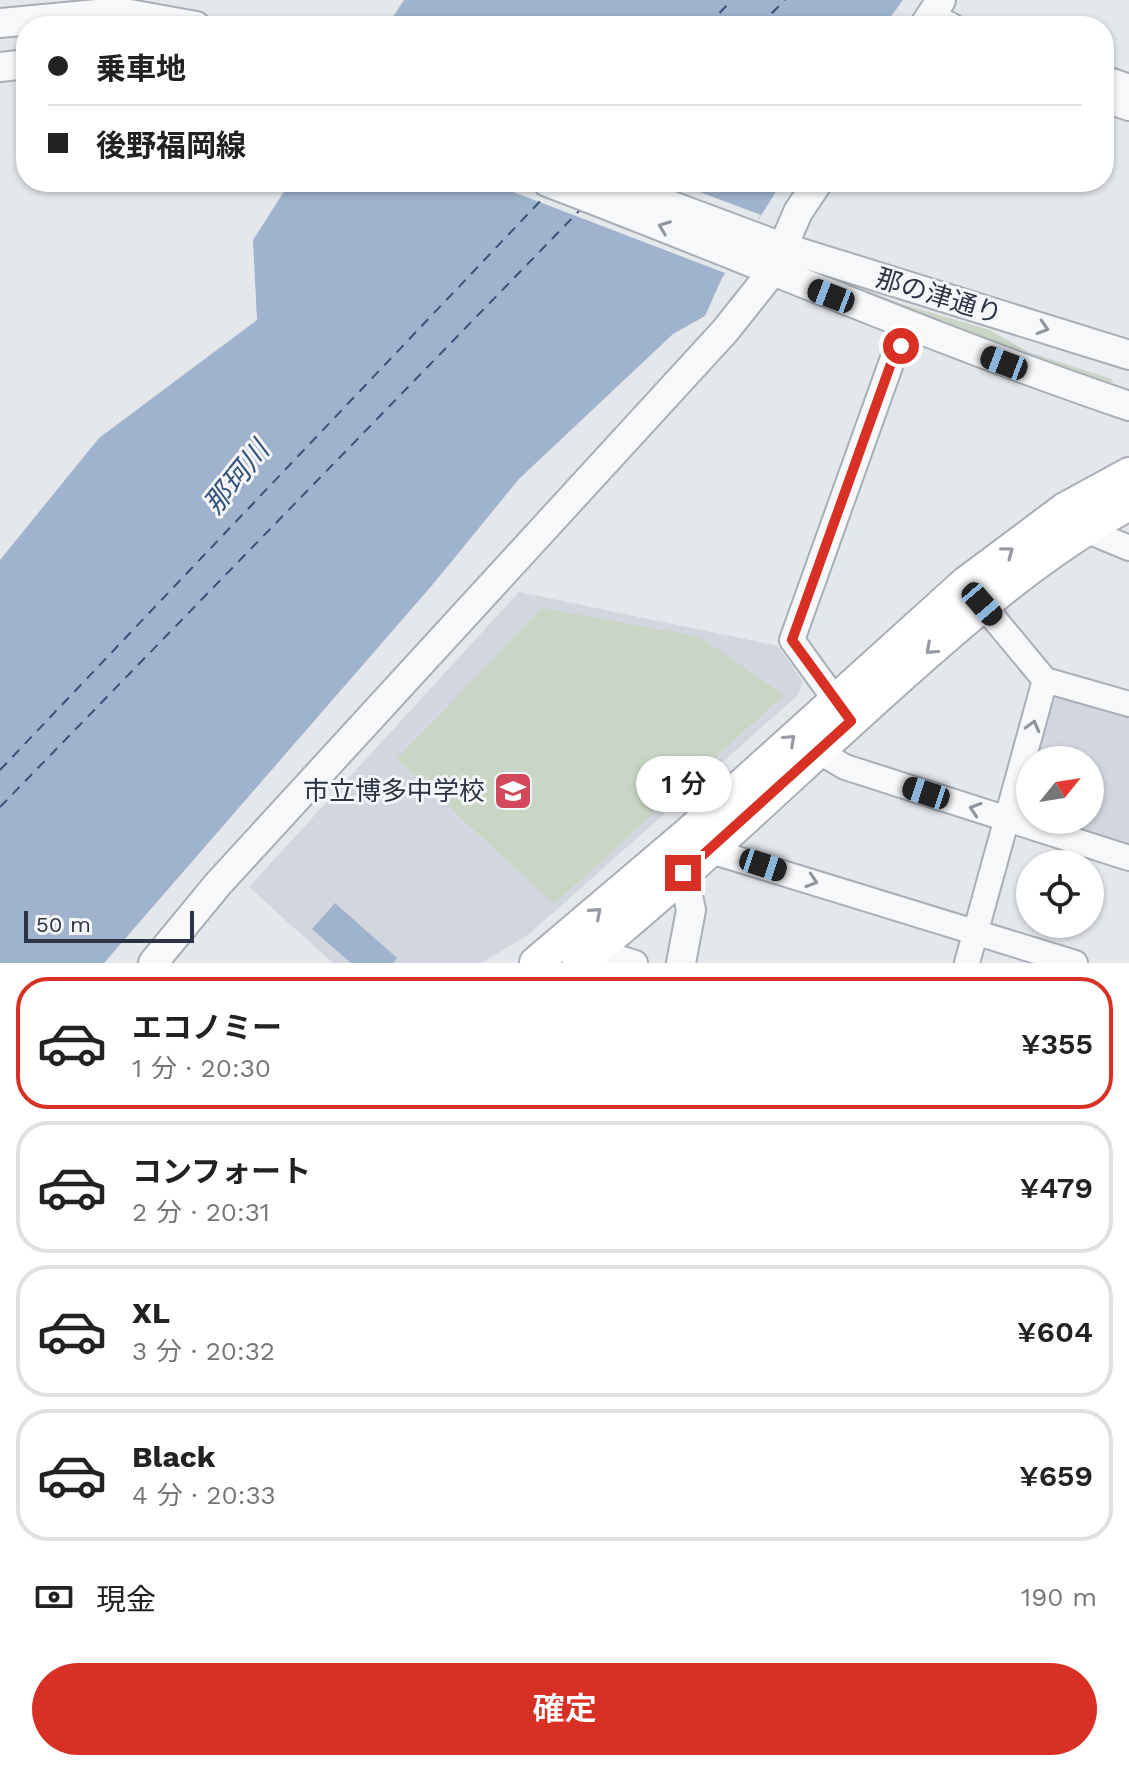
<!DOCTYPE html>
<html lang="ja">
<head>
<meta charset="utf-8">
<style>
  :root { --surface:#fff; --page:#f6f6f6; --text:#222; --muted:#767676; --line:#e0e0e0; --accent:#d93025 }
  body { margin:0; font-family:"Work Sans","Noto Sans JP",sans-serif; background:var(--page); color:var(--text); height:100vh; display:flex; flex-direction:column; font-size:30px; white-space:nowrap }
  * { box-sizing:border-box; margin:0 }
  p { font-size:26px; color:var(--muted) }
  .icon { flex:none; width:44px; height:44px; fill:none; stroke:currentColor; stroke-width:2; stroke-linecap:round; stroke-linejoin:round }
  .map { position:relative; height:963px; overflow:hidden }
  .sheet { display:flex; flex-direction:column; background:var(--surface); flex:1 }
  .sheet>* { flex:none }
  .guide { position:absolute; left:16px; top:16px; width:1098px; height:176px; border-radius:32px; box-shadow:0 2px 6px #0004; display:grid; align-content:center; height:176px; padding:0 32px; background:var(--surface) }
  .needle { width:52px; rotate:60deg }
  .tools { position:absolute; left:1016px; top:746px; display:grid; gap:16px }
  .tools a { display:grid; place-items:center; width:88px; height:88px; border-radius:50%; background:var(--surface); box-shadow:0 2px 6px #0004; font-size:40px }
  .scale { position:absolute; left:24px; bottom:20px; width:170px; box-sizing:border-box; padding-left:8px; border:4px solid #2b3445; border-top:0; font-size:22px; line-height:28px; white-space:nowrap; color:#2b3445; -webkit-text-stroke:6px #f4f6f9; paint-order:stroke }
  .end { position:absolute; width:36px; height:36px; margin:-18px; border:10px solid #d93025; background:#fff; box-shadow:0 0 0 4px #fff }
  .from { border-radius:50% }
  .bubble { position:absolute; height:56px; border-radius:28px; background:var(--surface); box-shadow:0 2px 6px #0004; font-size:26px; font-weight:600; line-height:56px; text-align:center }
  .car { position:absolute; width:24px; height:48px; margin:-24px -12px; border-radius:10px; box-shadow:0 0 6px 2px #0007; background:linear-gradient(#222 24%,#8ab4d8 0 40%,#222 0 76%,#8ab4d8 0 86%,#222 0) }
  .guide b { display:flex; align-items:center; gap:28px; height:76px; font-size:30px }
  .guide b+b { border-top:2px solid var(--line) }
  .guide i { width:20px; height:20px; background:var(--text) }
  ul { padding:14px 0 0; list-style:none }
  li { display:flex; align-items:center; gap:24px; height:132px; margin:0 16px 12px; padding:0 16px; border:4px solid var(--line); border-radius:32px }
  li div { flex:1 }
  li b { display:block; font-size:30px }
  li em { font-style:normal; font-weight:600 }
  li.selected { border-color:var(--accent) }
  li>.icon { width:72px; height:72px; stroke-width:1.5 }
  .pay { display:flex; align-items:center; gap:20px; height:88px; padding:0 32px; font-size:30px }
  .pay p { margin-inline-start:auto }
  .cta { display:flex; gap:16px; margin-top:auto; padding:16px 32px }
  .cta a { flex:1; height:92px; border-radius:48px; background:var(--accent); color:#fff; font-size:32px; font-weight:600; line-height:92px; text-align:center }
  .map>svg:first-child { display:block }
  .built { fill:#d2d6de }
  .green { fill:#c9d6c5 }
  .water { fill:#9fb4cc }
  .pier { fill:#e4e7ec }
  .lines { fill:none; stroke-linecap:round; stroke-linejoin:round }
  .ferry { stroke:#34527a; stroke-width:2; stroke-dasharray:10 8; stroke-linecap:butt }
  .minor-casing { stroke:#a9aeb7; stroke-width:28 }
  .tertiary-casing { stroke:#a9aeb7; stroke-width:32 }
  .secondary-casing { stroke:#a9aeb7; stroke-width:36 }
  .minor { stroke:#f7f8fa; stroke-width:24 }
  .tertiary { stroke:#f7f8fa; stroke-width:28 }
  .secondary { stroke:#fff; stroke-width:32 }
  .oneway { stroke:#9196a0 }
  .oneway2 { stroke:#959aa2 }
  .route { stroke:#d93025; stroke-width:10 }
  .labels { text-anchor:middle; stroke-width:6; stroke-linejoin:round; paint-order:stroke }
  .street-label { font-size:26px; fill:#2b3445; stroke:#f4f6f9 }
  .poi-label { font-size:26px; fill:#2b3445; stroke:#f4f6f9; text-anchor:end }
  .water-label { font-size:28px; font-style:italic; fill:#34527a; stroke:#f4f6f9 }
</style>
</head>
<body>
<div class="map">
<svg width="1129" height="963" viewBox="0 0 1129 963">
  <rect width="100%" height="100%" fill="#e4e7ec"/>
  <path class="built" d="M519,592L778,646L803,682L797,696L528,935L481,963H333L249,887Z
    M1063,694L1129,715V847L1043,820H1090V760H1034L1053,700Z"/>
  <path class="green" d="M813,270L902,304L990,330L1028,352L1112,379L1111,385L1019,355L811,275Z
    M542,608L700,637L784,695L554,904L397,759Z"/>
  <path class="water" d="M404,0H903L884,26H387Z
    M290,182H782L722,278L705,316L673,334L519,479L434,583L104,963H0V560L99,438L257,320L253,240Z
    M335,903L397,958L393,963H351L312,929Z"/>
  <path class="pier" d="M487,182H673L761,215L725,273Z"/>
  <g class="lines">
    <path class="ferry" d="M707,26L732,0
      M759,26L785,0
      M0,770L547,194
      M0,807L582,208"/>
    <g class="minor-casing">
      <path id="minor" d="M931,15L952,26
        M1104,78L1129,87
        M1104,100L1129,108
        M1083,529L1129,548
        M982,604L1045,680L1129,704
        M844,712L792,640L893,358L915,329
        M818,751L845,767L1129,858
        M711,851L1075,963
        M595,950L635,963
        M967,963L1045,680"/>
    </g>
    <g class="tertiary-casing">
      <path id="tertiary" d="M0,23L118,12L196,26
        M924,26L941,0
        M0,67L26,64
        M547,182C742,256 932,339 1129,406
        M608,182L782,247L1129,355
        M153,963L218,884L725,331L772,272L798,212L818,182
        M681,963L691,910L683,873"/>
    </g>
    <g class="secondary-casing">
      <path id="secondary" d="M536,963L688,834L966,583L1065,509L1129,474
        M579,963C688,875 788,777 892,684C967,617 1041,552 1129,504"/>
    </g>
    <use href="#minor" class="minor"/>
    <use href="#tertiary" class="tertiary"/>
    <use href="#secondary" class="secondary"/>
  </g>
  <defs><path id="oneway-chevron" d="M-2-3.5L2.5 0L-2 3.5" fill="none" stroke-width="1.6" stroke-linecap="round" stroke-linejoin="round" transform="scale(2)"/></defs>
  <g class="oneway">
    <use href="#oneway-chevron" transform="translate(664 227) rotate(-159)"/>
    <use href="#oneway-chevron" transform="translate(1043 328) rotate(17)"/>
    <use href="#oneway-chevron" transform="translate(1033 726) rotate(-75)"/>
    <use href="#oneway-chevron" transform="translate(975 809) rotate(-162)"/>
    <use href="#oneway-chevron" transform="translate(812 881) rotate(18)"/>
  </g>
  <g class="oneway2">
    <use href="#oneway-chevron" transform="translate(1008 552) rotate(-37)"/>
    <use href="#oneway-chevron" transform="translate(931 649) rotate(138)"/>
    <use href="#oneway-chevron" transform="translate(790 740) rotate(-42)"/>
    <use href="#oneway-chevron" transform="translate(596 913) rotate(-41)"/>
  </g>
  <g class="lines">
    <path class="route" d="M683,873L851,721L792,640L893,358L901,346"/>
  </g>
  <defs>
    <g id="school-square" transform="scale(2)"><rect x="-9" y="-9" width="18" height="18" rx="4" fill="#d1495b" stroke="#f4f6f9"/><path d="M0-5L7-2L0 1L-7-2ZM-4 1L0 2.5L4 1V4Q0 6-4 4Z" fill="#fff"/></g>
  </defs>
  <g fill-rule="evenodd">
    <use href="#school-square" x="513" y="791"/>
  </g>
  <g class="labels">
    <g class="street-label">
      <text transform="translate(939 296) rotate(17)" y="9">那の津通り</text>
    </g>
    <g class="poi-label">
      <text x="485" y="800">市立博多中学校</text>
    </g>
    <g class="water-label">
      <text transform="translate(236 477) rotate(-51)" y="10">那珂川</text>
    </g>
  </g>
</svg>
<div class="tools">
<a><svg class="needle" viewBox="-14 -14 28 28"><path d="M0-13l5 13h-10z" fill="#e53935"/><path d="M0 13l5-13h-10z" fill="#767676"/></svg></a>
<a><svg class="icon" aria-label="locate" viewBox="0 0 24 24"><circle cx="12" cy="12" r="6"/><path d="M12 2v4M12 18v4M2 12h4M18 12h4"/></svg></a>
</div>
<div class="scale">50 m</div>
<i class="end from" style="left:901px;top:346px"></i>
<i class="end" style="left:683px;top:873px"></i>
<div class="bubble" style="left:636px;top:756px;width:96px">1 分</div>
<i class="car" style="left:831px;top:296px;rotate:291deg"></i>
<i class="car" style="left:1004px;top:363px;rotate:291deg"></i>
<i class="car" style="left:982px;top:604px;rotate:139deg"></i>
<i class="car" style="left:926px;top:793px;rotate:288deg"></i>
<i class="car" style="left:763px;top:865px;rotate:108deg"></i>
<div class="guide">
<b><i class="from"></i>乗車地</b>
<b><i></i>後野福岡線</b>
</div>
</div>
<section class="sheet">
<ul>
<li class="selected"><svg class="icon" aria-label="car" viewBox="0 0 24 24"><path d="M5 17H2v-5l4-1 3-4h7l3 4 3 1v5h-3M9 17h6M6 11h13"/><circle cx="7" cy="17" r="2"/><circle cx="17" cy="17" r="2"/></svg><div><b>エコノミー</b><p>1 分 · 20:30</p></div><em>¥355</em></li>
<li><svg class="icon" aria-label="car" viewBox="0 0 24 24"><path d="M5 17H2v-5l4-1 3-4h7l3 4 3 1v5h-3M9 17h6M6 11h13"/><circle cx="7" cy="17" r="2"/><circle cx="17" cy="17" r="2"/></svg><div><b>コンフォート</b><p>2 分 · 20:31</p></div><em>¥479</em></li>
<li><svg class="icon" aria-label="car" viewBox="0 0 24 24"><path d="M5 17H2v-5l4-1 3-4h7l3 4 3 1v5h-3M9 17h6M6 11h13"/><circle cx="7" cy="17" r="2"/><circle cx="17" cy="17" r="2"/></svg><div><b>XL</b><p>3 分 · 20:32</p></div><em>¥604</em></li>
<li><svg class="icon" aria-label="car" viewBox="0 0 24 24"><path d="M5 17H2v-5l4-1 3-4h7l3 4 3 1v5h-3M9 17h6M6 11h13"/><circle cx="7" cy="17" r="2"/><circle cx="17" cy="17" r="2"/></svg><div><b>Black</b><p>4 分 · 20:33</p></div><em>¥659</em></li>
</ul>
<div class="pay"><svg class="icon" aria-label="cash" viewBox="0 0 24 24"><path d="M3 7h18v10H3z"/><circle cx="12" cy="12" r="2"/></svg>現金<p>190 m</p></div>
<div class="cta"><a>確定</a></div>
</section>
</body>
</html>
